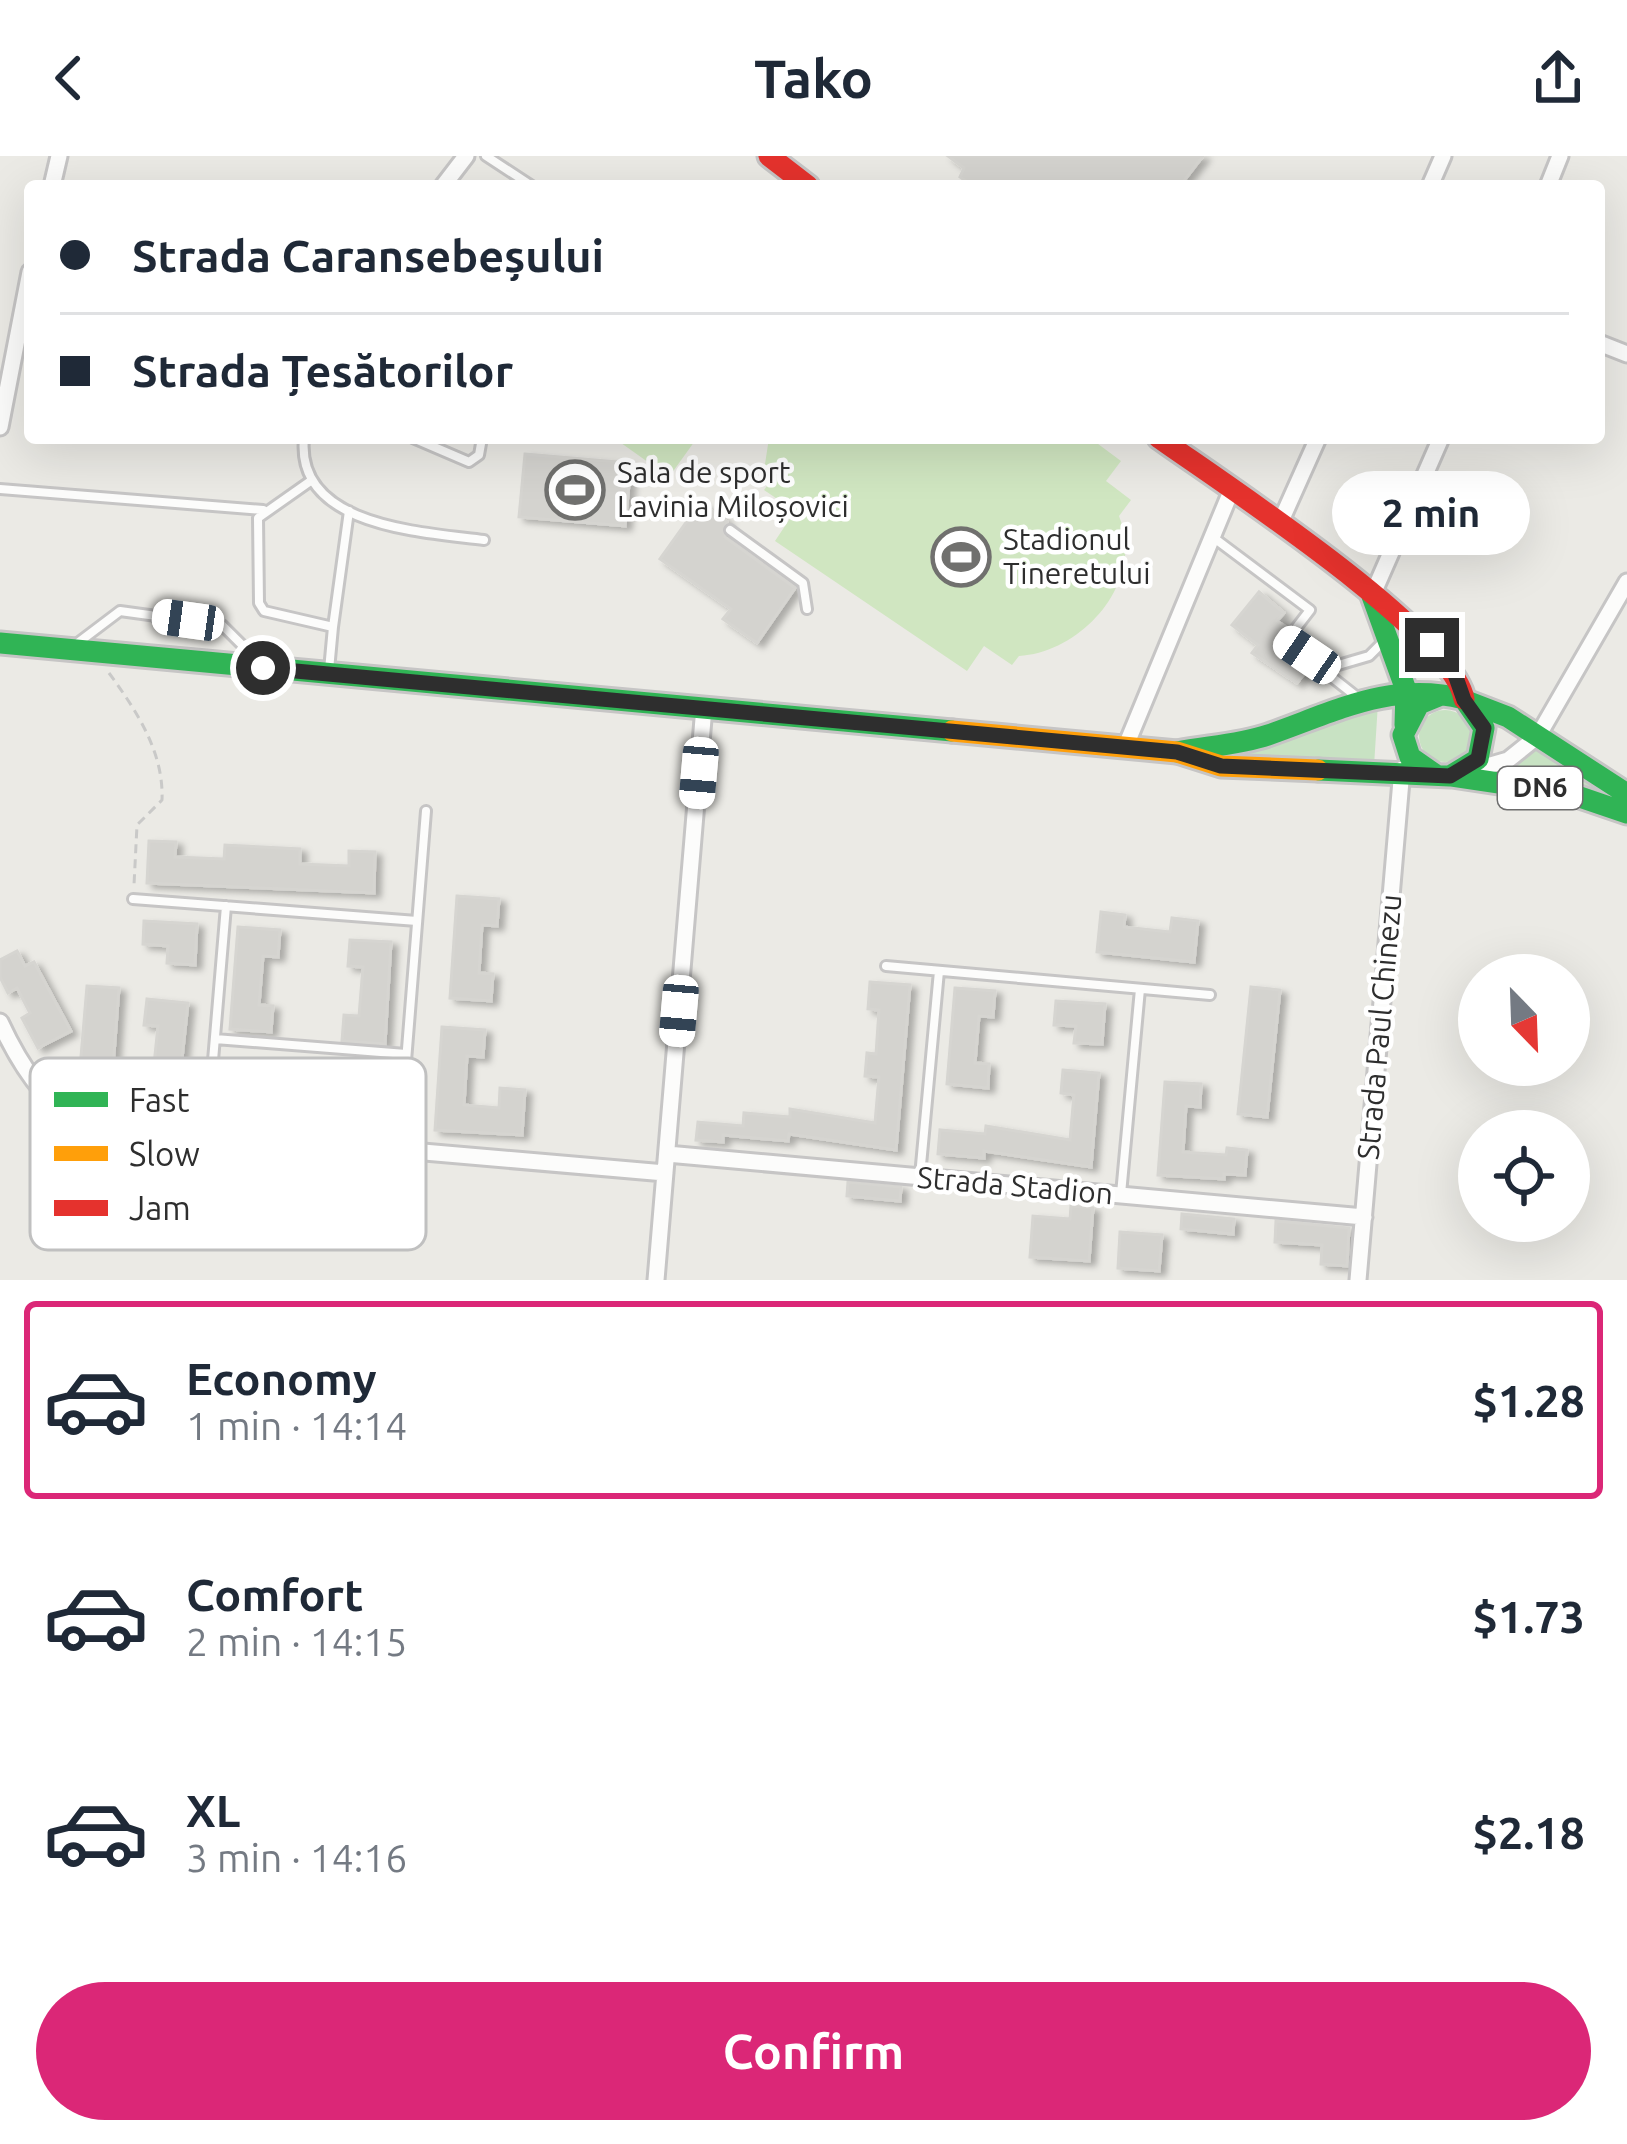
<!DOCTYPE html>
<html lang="en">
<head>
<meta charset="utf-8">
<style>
  :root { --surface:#fff; --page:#f2f2f3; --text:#1f2937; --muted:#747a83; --line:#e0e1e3; --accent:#db2777 }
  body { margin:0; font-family:Ubuntu,sans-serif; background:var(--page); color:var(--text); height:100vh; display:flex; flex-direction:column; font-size:45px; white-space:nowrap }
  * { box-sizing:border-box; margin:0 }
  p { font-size:39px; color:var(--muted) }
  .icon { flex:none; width:66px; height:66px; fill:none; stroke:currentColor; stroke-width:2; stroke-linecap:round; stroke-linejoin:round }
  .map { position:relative; height:1124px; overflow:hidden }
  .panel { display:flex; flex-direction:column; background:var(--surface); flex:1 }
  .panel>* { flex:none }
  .banner { position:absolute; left:24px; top:24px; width:1581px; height:264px; border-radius:12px; box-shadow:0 12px 48px #0002; display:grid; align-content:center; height:264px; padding:0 36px; background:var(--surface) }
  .needle { width:78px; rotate:157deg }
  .buttons { position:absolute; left:1458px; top:798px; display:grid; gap:24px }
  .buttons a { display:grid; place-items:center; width:132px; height:132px; border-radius:50%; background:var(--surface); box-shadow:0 12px 48px #0002; font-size:60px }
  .end { position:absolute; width:54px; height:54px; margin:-27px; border:15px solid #2e2e2e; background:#fff; box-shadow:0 0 0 6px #fff }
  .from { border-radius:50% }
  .bubble { position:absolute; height:84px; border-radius:42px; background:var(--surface); box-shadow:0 12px 48px #0002; font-size:39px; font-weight:700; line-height:84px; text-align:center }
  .car { position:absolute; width:36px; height:72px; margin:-36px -18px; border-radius:15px; box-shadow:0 0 9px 3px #0007; background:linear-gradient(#fff 24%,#345 0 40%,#fff 0 76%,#345 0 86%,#fff 0) }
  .banner b { display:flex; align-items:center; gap:42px; height:114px; font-size:45px }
  .banner b+b { border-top:3px solid var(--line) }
  .banner i { width:30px; height:30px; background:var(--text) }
  ul { padding:21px 0 0; list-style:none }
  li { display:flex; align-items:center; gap:36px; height:198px; margin:0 24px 18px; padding:0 12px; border:6px solid transparent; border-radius:12px }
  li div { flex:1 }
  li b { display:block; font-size:45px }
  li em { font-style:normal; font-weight:700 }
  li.selected { border-color:var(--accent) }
  li>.icon { width:108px; height:108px; stroke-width:1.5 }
  .action { display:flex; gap:24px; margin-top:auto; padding:24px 36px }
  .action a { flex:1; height:138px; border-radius:72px; background:var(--accent); color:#fff; font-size:48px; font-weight:700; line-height:138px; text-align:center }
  header { display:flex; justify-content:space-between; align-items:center; height:156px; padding:0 36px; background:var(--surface); font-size:54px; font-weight:700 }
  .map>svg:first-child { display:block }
  .green { fill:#c8e2c3 }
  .pitch { fill:#d0e6c1 }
  .building { fill:#d4d3cf; stroke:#d6d5d1; stroke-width:3; filter:url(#shadow) }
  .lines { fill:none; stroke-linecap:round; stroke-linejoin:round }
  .lane-casing { stroke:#c6c5c5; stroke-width:14 }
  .street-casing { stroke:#c6c5c5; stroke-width:21 }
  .fast-casing { stroke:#c6c5c5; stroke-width:27 }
  .slow-casing { stroke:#c6c5c5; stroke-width:27 }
  .jam-casing { stroke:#c6c5c5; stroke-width:27 }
  .path { stroke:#c9c9c8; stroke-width:3; stroke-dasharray:9 6; stroke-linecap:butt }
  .lane { stroke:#fcfcfb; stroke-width:8 }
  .street { stroke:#fcfcfb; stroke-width:15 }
  .fast { stroke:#30b455; stroke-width:21 }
  .slow { stroke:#ff9f0a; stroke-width:21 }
  .jam { stroke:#e5322d; stroke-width:21 }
  .route { stroke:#2e2e2e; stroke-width:15 }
  .labels { text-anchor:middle; stroke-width:9; stroke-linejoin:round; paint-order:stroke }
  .shield { fill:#fff; stroke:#6d6d6d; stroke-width:3 }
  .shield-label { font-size:27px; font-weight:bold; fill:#2e2e2e }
  .poi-label { font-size:30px; fill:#2e2e2e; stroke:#fff; text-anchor:start }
  .street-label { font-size:30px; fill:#2e2e2e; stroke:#fff }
  .key { fill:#fff; stroke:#c0c0c0; stroke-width:3 }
  .key-label { font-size:33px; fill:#2e2e2e }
</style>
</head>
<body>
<header><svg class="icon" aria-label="back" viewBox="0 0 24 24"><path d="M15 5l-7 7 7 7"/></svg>Tako<svg class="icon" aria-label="share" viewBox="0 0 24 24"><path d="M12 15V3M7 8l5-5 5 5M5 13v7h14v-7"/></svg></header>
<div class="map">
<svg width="1627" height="1124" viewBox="0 0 1627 1124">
  <defs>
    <filter id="shadow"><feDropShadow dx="6" dy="4" stdDeviation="3" flood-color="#0004"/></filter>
  </defs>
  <rect width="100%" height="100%" fill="#ebeae5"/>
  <path class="green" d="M1378,547L1374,610L1233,599Z
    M1419 580a26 26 0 1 1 52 0a26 26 0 1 1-52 0Z
    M1536,593L1592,627L1589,634L1494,616Z"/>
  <path class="pitch" d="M614,282H697L669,321Z
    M769,282H1090L1121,305L1106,325L1131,344L1119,360C1146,425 1083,496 1019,500L1012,509L984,490L967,515L775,385L795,355L764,334L772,323L765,308Z"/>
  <path class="building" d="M948,0H1203L1180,30H973L960,21L964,12Z
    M525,298L631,307L625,370L519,361Z
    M700,347L727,366L725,381L795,432L757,487L723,463L731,453L660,403Z
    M1259,436L1284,457L1277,465L1286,471L1279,489L1308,513L1297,527L1252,497L1258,489L1232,469Z
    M149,685L176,686L175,701L224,703L225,689L300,693V708L349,710V695L375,696L374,737L147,727Z
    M457,740L499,743L497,770L482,769L479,817L493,818L491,845L450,842Z
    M1101,756L1125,759L1124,771L1170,776L1172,762L1198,765L1194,806L1097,796Z
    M144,765L197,768L195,809L167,807L168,790L143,788Z
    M238,771L280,774L278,801L263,800L259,849L273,850L271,876L230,873Z
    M350,784L391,786L385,888L342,885L344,859L359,860L363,811L348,810Z
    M17,795L25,810L34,806L71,875L38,892L22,862L30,857L17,832L8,837L0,821V804Z
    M870,826L910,829L896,994L789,978L788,985L723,979V986L696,984L698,966L743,970L744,957L790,961V953L875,967L879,921L865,920L867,897L876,898L879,854L868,853Z
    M87,830L119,832L111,938L78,936Z
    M1251,831L1280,834L1267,961L1238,958Z
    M955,832L995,835L993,861L979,860L975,907L989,908L988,932L947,928Z
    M147,843L188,847L177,949L134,944L137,917L153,919L158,870L144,869Z
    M1056,845L1105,848L1102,888L1074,887L1076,870L1054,869Z
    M442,871L485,874L483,901L467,900L464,949L499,952L500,932L525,934L522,979L435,974Z
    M1063,914L1099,917L1091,1011L984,995V1002L938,998L940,974L985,978L986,970L1070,984L1074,939L1061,937Z
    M1165,926L1201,928L1200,951L1186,950L1183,996L1226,999L1227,992L1247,994L1245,1019L1224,1018V1023L1158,1019Z
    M848,1026L901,1031L900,1045L847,1040Z
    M1071,1050L1093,1052L1089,1105L1030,1101L1033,1060L1070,1063Z
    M1182,1058L1234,1063L1233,1078L1181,1073Z
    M1276,1065L1349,1072L1347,1110L1321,1108L1322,1089L1275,1086Z
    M1120,1076L1162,1079L1159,1115L1118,1112Z"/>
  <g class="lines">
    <g class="lane-casing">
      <path id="lane" d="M486,0L532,30
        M304,282C295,371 423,376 484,384
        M413,282L469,306L479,299L482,282
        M312,324L258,362L259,447L264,455L333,471L329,514
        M0,333L263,354
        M730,374L803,427L807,453
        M1214,382L1310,454L1286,485L1357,541
        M333,471L349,355
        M79,486L120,455L222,469L254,501
        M1328,512L1369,500L1383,486
        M133,743L417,765
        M886,810L1210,839
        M215,883L406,898
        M207,976L226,750
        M399,993L426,655
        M920,1020L939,815
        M1121,1038L1140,833"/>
    </g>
    <g class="street-casing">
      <path id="street" d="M52,30L59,0
        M443,30L466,0
        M1430,30L1443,0
        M1548,30L1560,0
        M1599,187L1627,198
        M0,271L30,116
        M1280,367L1318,282
        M1372,440L1441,282
        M1125,592L1232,333
        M1470,615L1508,604L1538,580L1627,426
        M0,866C17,903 43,946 79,966L665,1017
        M667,998L1364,1061
        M656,1124L704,551
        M1358,1124L1402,613"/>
    </g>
    <g class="fast-casing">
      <path id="fast" d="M1372,440L1406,534L1405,569
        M0,487L952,575
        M1469,546L1508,561L1627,638
        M1177,596C1208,590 1238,589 1268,579C1337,555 1390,525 1464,543L1484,572L1478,603L1450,620L1318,614
        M1436,619L1410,601L1403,579L1419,548L1441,539
        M1452,620L1571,638L1627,657"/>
    </g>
    <g class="slow-casing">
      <path id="slow" d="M952,575L1177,596L1221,610L1318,614"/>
    </g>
    <g class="jam-casing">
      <path id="jam" d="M769,0L808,30
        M1159,282C1221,326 1453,477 1464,543"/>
    </g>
    <path class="path" d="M109,517C136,554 164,596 162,644L137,669L134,729"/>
    <use href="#lane" class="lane"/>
    <use href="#street" class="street"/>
    <use href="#fast" class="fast"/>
    <use href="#slow" class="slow"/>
    <use href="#jam" class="jam"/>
  </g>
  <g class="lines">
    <path class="route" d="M263,512L1177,596L1221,610L1450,620L1478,603L1484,572L1464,544L1452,510L1432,489"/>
  </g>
  <defs>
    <g id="stadium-ring" transform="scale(3)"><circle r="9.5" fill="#fff" stroke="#70706e" stroke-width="1.5"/><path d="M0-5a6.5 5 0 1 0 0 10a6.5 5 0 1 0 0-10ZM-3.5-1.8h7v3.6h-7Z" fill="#70706e"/></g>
  </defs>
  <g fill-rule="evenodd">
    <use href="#stadium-ring" x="575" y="334"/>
    <use href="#stadium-ring" x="961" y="401"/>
  </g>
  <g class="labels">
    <rect class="shield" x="1498" y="611" width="84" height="42" rx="9"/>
    <g class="shield-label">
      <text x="1540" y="641">DN6</text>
    </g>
    <g class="poi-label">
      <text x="617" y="327">Sala de sport<tspan x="617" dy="34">Lavinia Miloșovici</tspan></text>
      <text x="1003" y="394">Stadionul<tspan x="1003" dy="34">Tineretului</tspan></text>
    </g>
    <g class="street-label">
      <text transform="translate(1380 871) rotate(-85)" y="10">Strada Paul Chinezu</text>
      <text transform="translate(1015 1030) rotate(5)" y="10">Strada Stadion</text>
    </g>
  </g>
  <rect x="30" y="902" width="396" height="192" rx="18" class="key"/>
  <rect x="54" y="936" width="54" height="15" fill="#30b455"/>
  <rect x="54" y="990" width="54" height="15" fill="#ff9f0a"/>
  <rect x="54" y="1044" width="54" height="16" fill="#e5322d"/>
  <g class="key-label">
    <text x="129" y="956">Fast</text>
    <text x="129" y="1010">Slow</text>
    <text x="129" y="1064">Jam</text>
  </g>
</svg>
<div class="buttons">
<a><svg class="needle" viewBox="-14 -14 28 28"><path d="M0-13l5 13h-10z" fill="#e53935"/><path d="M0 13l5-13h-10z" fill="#747a83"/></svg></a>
<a><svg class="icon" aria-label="locate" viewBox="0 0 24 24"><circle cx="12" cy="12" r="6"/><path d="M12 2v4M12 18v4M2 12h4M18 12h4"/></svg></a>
</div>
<i class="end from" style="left:263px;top:512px"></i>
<i class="end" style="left:1432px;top:489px"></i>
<div class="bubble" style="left:1332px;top:315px;width:198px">2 min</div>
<i class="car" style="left:188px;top:464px;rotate:278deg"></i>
<i class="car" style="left:1307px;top:499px;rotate:304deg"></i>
<i class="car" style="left:699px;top:617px;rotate:185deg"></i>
<i class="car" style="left:679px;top:855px;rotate:185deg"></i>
<div class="banner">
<b><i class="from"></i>Strada Caransebeșului</b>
<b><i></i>Strada Țesătorilor</b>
</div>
</div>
<section class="panel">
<ul>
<li class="selected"><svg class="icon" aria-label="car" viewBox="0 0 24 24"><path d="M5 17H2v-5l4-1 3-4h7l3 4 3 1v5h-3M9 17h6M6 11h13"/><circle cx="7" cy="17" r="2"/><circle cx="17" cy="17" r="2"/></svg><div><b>Economy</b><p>1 min · 14:14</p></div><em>$1.28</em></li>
<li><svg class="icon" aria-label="car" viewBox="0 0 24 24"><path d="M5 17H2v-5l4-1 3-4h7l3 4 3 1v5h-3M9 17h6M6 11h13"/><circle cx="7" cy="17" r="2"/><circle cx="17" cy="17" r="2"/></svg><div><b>Comfort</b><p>2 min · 14:15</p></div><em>$1.73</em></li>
<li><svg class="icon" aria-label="car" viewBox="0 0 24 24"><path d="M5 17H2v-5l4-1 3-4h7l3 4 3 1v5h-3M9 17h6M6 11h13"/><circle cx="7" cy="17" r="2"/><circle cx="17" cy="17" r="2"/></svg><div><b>XL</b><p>3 min · 14:16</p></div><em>$2.18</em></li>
</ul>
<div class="action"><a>Confirm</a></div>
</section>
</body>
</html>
